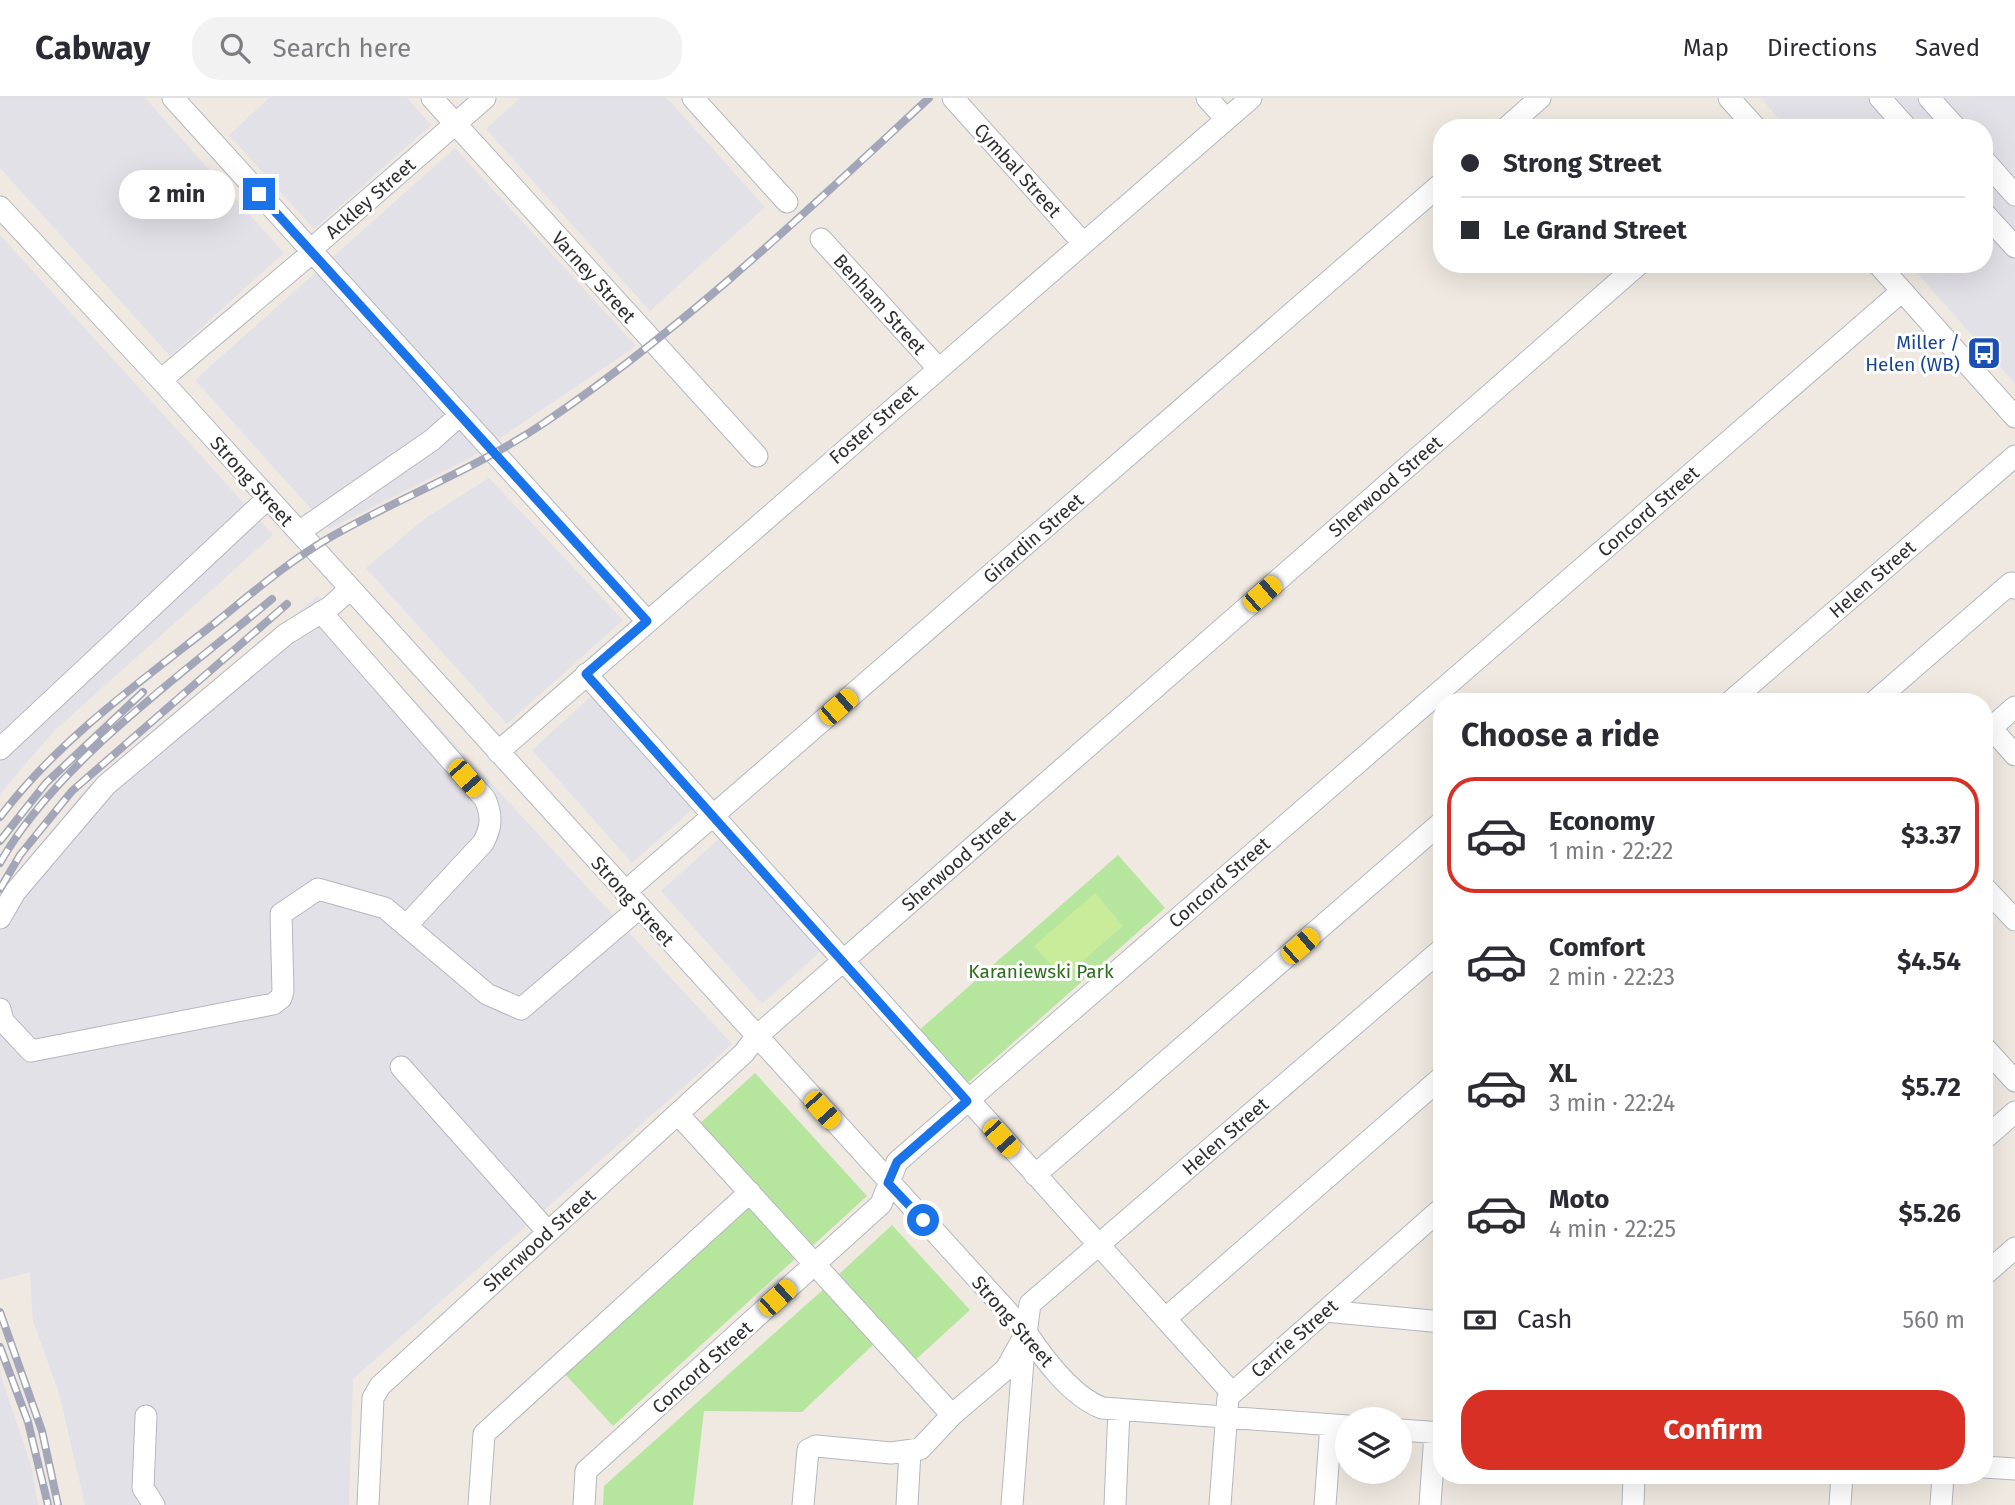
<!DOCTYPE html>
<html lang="en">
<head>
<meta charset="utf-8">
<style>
  :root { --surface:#fff; --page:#f2f2f3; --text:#2b2b33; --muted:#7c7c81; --line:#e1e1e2; --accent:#d93025 }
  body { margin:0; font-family:"Fira Sans",sans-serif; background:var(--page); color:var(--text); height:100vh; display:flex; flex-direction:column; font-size:26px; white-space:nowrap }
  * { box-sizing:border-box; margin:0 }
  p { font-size:23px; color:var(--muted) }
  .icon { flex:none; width:38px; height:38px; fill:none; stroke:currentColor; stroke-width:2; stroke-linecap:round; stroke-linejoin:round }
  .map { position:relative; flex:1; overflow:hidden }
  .panel { position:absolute; left:1433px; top:595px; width:560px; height:791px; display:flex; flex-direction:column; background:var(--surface); border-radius:28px; box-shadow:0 7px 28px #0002 }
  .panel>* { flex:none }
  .banner { position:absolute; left:1433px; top:21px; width:560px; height:154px; border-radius:28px; box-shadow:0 7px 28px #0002; display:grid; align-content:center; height:154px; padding:0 28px; background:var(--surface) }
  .tools { position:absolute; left:1335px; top:1309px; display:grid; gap:14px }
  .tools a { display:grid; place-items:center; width:77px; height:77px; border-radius:50%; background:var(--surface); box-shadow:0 7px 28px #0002; font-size:35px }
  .end { position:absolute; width:32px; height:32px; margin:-16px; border:9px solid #1a73e8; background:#fff; box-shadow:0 0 0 4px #fff }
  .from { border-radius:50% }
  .bubble { position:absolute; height:49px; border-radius:24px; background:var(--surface); box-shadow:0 7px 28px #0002; font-size:23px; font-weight:700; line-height:49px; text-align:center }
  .car { position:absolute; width:21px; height:42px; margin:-21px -10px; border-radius:9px; box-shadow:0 0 5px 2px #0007; background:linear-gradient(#f5c518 24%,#345 0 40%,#f5c518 0 76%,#345 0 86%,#f5c518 0) }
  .banner b { display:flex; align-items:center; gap:24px; height:66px; font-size:26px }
  .banner b+b { border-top:2px solid var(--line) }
  .banner i { width:18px; height:18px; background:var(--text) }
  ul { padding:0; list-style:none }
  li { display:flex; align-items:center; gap:21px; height:116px; margin:0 14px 10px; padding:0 14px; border:4px solid transparent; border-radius:28px }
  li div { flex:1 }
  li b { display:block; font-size:26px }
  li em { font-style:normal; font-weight:700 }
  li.active { border-color:var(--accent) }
  li>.icon { width:63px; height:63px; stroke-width:1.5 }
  h2 { padding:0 28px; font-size:32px; line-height:84px }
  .pay { display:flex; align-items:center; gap:18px; height:77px; padding:0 28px; font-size:26px }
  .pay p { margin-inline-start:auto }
  .button { display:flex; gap:14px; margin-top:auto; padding:14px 28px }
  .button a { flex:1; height:80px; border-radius:28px; background:var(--accent); color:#fff; font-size:28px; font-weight:700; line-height:80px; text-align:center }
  header { display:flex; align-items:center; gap:42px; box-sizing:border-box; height:98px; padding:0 35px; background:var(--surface); border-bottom:2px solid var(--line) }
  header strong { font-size:33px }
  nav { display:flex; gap:38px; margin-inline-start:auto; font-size:24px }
  .search { width:490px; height:63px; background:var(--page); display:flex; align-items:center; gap:18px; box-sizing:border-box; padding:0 24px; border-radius:28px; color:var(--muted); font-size:26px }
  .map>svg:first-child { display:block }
  .industrial { fill:#e3e1e8 }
  .green { fill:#b6e59e }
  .pitch { fill:#c9ec9a }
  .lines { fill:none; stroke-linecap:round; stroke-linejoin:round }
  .minor-casing { stroke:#b4b7c1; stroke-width:23 }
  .minor { stroke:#fff; stroke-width:21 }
  .rail-casing { stroke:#a3a6b8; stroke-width:8 }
  .rail { stroke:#fff; stroke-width:5; stroke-dasharray:16; stroke-linecap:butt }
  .route { stroke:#1a73e8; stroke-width:9 }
  .labels { text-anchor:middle; stroke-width:6; stroke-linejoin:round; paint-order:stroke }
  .street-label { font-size:19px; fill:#2e2e2e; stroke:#fff }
  .transit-label { font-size:19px; fill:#164399; stroke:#fff; text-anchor:end }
  .park-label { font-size:19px; fill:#2c6e1b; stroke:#fff }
</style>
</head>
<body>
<header>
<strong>Cabway</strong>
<div class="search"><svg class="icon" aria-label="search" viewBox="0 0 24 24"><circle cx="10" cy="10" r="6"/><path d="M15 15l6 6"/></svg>Search here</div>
<nav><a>Map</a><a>Directions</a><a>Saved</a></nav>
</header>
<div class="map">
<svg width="2015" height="1407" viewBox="0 0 2015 1407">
  <rect width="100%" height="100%" fill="#efe9e1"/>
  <path class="industrial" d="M0,0H145L284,155L170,258L0,70Z
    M269,0H407L431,27L314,131L229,37Z
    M520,0H667L765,109L650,213L486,31Z
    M1761,0H2015V286L1909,166H1984V30H1787Z
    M455,50L636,248L472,359L329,431L195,282Z
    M0,137L273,437L54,633L0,696Z
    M489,380L623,522L507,626L366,470L424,421Z
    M318,498L732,946L353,1281L349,1407H85L59,1295L33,1223L30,1174L0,1182V812L21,769L84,693L157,628Z
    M596,594L697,707L632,765L532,652Z
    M723,737L824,850L762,906L661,793Z
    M0,1275L32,1370L38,1407H0Z"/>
  <path class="green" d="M1118,757L1165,810L963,989L916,935Z
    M755,975L867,1098L809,1151L696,1029Z
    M749,1107L797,1159L613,1328L565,1276Z
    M892,1127L970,1212L912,1265L835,1180Z
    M826,1189L875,1245L802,1314L704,1313L693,1407H603L604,1388Z"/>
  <path class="pitch" d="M1095,795L1123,828L1063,880L1034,848Z"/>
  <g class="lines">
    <g class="minor-casing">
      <path id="minor" d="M173,0L647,523
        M432,0L757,358
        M693,0L787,104
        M953,0L1083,145
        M1207,0L1226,21
        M1729,0L1756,30
        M1880,0L1907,30
        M1929,0L1956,30
        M1506,30L1540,0
        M1984,62L2015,97
        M0,109L161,282L1026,1234C1044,1261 1071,1298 1102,1310L1348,1328
        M1984,115L2015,149
        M821,141L938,270
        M1878,166L2015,319
        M161,282L308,158L315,148L485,0
        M299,434L432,342L460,317
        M321,514L485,701C492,717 492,729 483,745L406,828
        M586,576L1232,1295
        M1730,604L2015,358
        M1874,604L2011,485L2015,490
        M1991,630L2015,657
        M1984,636L2015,609
        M0,651L268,400
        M498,654L1251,0
        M1984,789L2015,822
        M625,794L1442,85
        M0,820L15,794L106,687L286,536L330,509L350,491
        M0,911L3,923L31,953L273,906L281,900L283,893L281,816L318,791L385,810L487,896L521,911L639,810
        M1984,949L2015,983
        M401,969L548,1134
        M678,1016L952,1317
        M1984,1041L2015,1014
        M1035,1077L1442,724
        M1984,1177L2015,1150
        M1325,1213L1442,1224
        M1165,1221L1442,979
        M1026,1236L1030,1206L1442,851
        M146,1318L143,1390L154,1407
        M1400,1332L1442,1335
        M1984,1369L2015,1371
        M368,1407L373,1300L380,1288L744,955L756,939L1639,166
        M479,1407L484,1336L750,1094
        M584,1407L586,1373L881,1106L897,1064L1902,193
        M803,1407L808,1352L816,1348L891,1355L920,1351L952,1317L1006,1271L1026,1235
        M907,1407L910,1353
        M1012,1407L1024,1249
        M1115,1407L1119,1311
        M1220,1407L1228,1299L1442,1110
        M1325,1407L1331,1327
        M1430,1407L1435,1335
        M1633,1407L1634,1377
        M1840,1407L1842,1377
        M1941,1407L1943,1377"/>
    </g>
    <use href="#minor" class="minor"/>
    <g class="rail-casing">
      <path id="rail" d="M0,719C58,642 140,584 215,525C252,495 288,464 329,440C400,399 476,371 544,325C683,231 806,114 929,0
        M0,743L46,685L143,594
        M0,765C56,665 184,575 272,501
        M0,791L20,757L72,693L287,506
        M0,1214L42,1333L58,1407
        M0,1249L28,1324L48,1407"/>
    </g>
    <use href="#rail" class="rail"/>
  </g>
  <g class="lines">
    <path class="route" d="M259,96L647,523L586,576L967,1003L897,1064L888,1085L923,1122"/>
  </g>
  <defs>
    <g id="bus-square" transform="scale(1.75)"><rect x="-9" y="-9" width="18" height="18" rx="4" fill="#1a4fb4" stroke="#fff"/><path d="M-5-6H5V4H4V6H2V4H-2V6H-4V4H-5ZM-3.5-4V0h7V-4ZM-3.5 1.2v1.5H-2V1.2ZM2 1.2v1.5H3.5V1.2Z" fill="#fff"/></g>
  </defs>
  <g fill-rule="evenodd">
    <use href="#bus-square" x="1984" y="255"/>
  </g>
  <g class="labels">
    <g class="street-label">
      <text transform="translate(1018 72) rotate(48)" y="7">Cymbal Street</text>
      <text transform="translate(370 100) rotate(-41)" y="7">Ackley Street</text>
      <text transform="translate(594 179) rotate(48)" y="7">Varney Street</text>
      <text transform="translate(880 206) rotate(48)" y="7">Benham Street</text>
      <text transform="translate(873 326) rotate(-41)" y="7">Foster Street</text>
      <text transform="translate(252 383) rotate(48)" y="7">Strong Street</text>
      <text transform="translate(1385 388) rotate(-41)" y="7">Sherwood Street</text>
      <text transform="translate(1648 413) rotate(-41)" y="7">Concord Street</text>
      <text transform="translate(1033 440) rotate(-41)" y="7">Girardin Street</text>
      <text transform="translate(1872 481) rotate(-41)" y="7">Helen Street</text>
      <text transform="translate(958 762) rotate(-41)" y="7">Sherwood Street</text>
      <text transform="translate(1219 784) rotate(-41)" y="7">Concord Street</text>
      <text transform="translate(633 803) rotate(48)" y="7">Strong Street</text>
      <text transform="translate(1225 1038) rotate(-41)" y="7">Helen Street</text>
      <text transform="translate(539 1142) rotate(-42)" y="7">Sherwood Street</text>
      <text transform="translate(1013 1223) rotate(49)" y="7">Strong Street</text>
      <text transform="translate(1294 1240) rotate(-41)" y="7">Carrie Street</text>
      <text transform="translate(702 1269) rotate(-42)" y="7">Concord Street</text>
    </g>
    <g class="transit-label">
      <text x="1960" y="251">Miller /<tspan x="1960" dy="22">Helen (WB)</tspan></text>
    </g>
    <g class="park-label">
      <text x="1041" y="880">Karaniewski Park</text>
    </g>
  </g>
</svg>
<div class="tools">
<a><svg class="icon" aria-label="layers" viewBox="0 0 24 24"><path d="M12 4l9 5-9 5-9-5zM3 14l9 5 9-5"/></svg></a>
</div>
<i class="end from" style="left:923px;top:1122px"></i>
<i class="end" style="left:259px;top:96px"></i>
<div class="bubble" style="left:119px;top:72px;width:116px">2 min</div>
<i class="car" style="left:1262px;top:496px;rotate:49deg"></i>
<i class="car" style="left:838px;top:609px;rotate:49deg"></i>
<i class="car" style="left:466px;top:680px;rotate:139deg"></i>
<i class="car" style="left:1300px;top:848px;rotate:49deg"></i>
<i class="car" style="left:822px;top:1012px;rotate:138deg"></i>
<i class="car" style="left:1001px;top:1040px;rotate:138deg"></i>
<i class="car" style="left:777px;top:1200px;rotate:48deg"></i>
<div class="banner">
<b><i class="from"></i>Strong Street</b>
<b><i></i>Le Grand Street</b>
</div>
<section class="panel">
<h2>Choose a ride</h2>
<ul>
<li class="active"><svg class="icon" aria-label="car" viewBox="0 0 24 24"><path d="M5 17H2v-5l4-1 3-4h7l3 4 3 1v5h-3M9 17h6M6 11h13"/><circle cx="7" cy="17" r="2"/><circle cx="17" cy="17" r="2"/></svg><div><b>Economy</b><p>1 min · 22:22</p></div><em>$3.37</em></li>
<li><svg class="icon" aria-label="car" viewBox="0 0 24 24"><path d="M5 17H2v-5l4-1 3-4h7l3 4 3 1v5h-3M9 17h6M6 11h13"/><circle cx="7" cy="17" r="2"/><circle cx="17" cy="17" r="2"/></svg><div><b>Comfort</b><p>2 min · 22:23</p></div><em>$4.54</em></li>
<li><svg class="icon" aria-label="car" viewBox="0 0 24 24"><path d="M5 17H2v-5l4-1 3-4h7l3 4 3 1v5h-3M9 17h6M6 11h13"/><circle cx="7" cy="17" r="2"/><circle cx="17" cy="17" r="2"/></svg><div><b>XL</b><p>3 min · 22:24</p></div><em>$5.72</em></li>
<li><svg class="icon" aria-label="car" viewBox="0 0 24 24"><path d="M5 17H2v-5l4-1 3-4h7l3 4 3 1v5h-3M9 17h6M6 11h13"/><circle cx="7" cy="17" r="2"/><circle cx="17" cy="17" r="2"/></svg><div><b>Moto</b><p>4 min · 22:25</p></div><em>$5.26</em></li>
</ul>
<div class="pay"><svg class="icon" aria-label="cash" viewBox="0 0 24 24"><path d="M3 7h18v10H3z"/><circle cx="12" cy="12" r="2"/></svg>Cash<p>560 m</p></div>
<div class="button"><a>Confirm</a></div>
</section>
</div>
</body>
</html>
